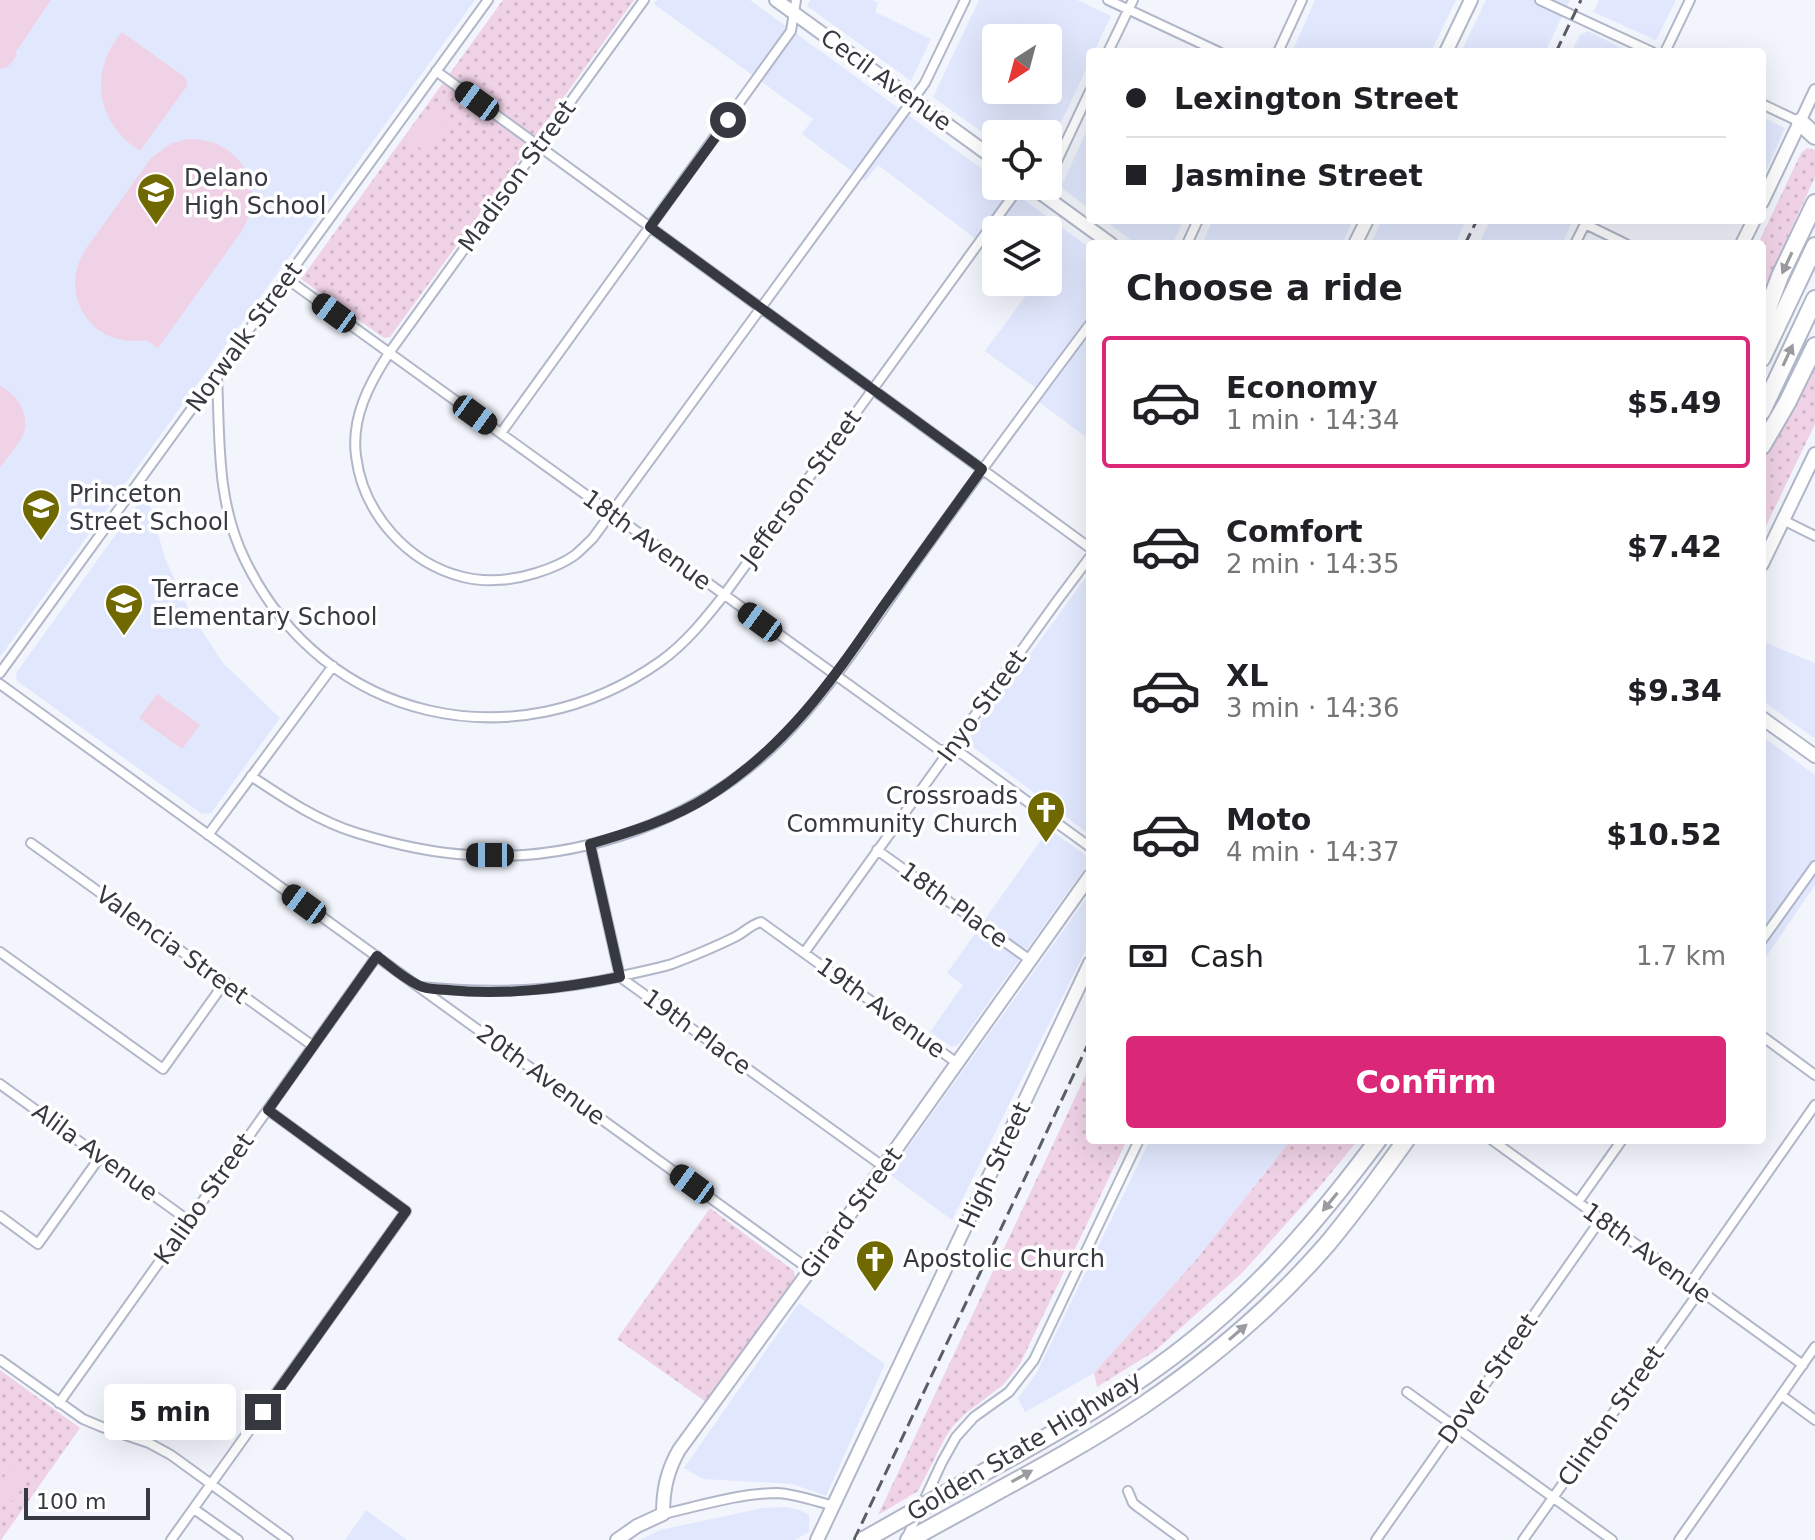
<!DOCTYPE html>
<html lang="en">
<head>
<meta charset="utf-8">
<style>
  :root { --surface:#fff; --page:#f2f2f2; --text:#202124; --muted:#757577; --line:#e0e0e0; --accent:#db2777 }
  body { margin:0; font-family:"DejaVu Sans",sans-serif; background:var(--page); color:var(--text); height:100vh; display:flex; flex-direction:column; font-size:30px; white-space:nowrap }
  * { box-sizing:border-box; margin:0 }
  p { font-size:26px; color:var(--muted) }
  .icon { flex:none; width:44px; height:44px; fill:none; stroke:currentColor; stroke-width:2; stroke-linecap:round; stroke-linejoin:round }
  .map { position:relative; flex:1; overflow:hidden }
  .panel { position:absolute; left:1086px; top:240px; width:680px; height:904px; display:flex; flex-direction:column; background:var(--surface); border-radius:8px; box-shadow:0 8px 32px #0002 }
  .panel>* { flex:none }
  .banner { position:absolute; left:1086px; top:48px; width:680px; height:176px; border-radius:8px; box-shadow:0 8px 32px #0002; display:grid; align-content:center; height:176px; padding:0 40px; background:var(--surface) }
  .needle { width:52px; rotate:216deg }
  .controls { position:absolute; left:982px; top:24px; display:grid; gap:16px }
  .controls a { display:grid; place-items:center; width:80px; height:80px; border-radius:8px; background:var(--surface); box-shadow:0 8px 32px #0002; font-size:40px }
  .scale { position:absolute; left:24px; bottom:20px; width:126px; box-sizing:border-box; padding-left:8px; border:4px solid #373941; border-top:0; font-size:22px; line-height:28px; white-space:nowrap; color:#373941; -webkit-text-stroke:6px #fff; paint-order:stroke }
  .end { position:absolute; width:36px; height:36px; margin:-18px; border:10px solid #373941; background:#fff; box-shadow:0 0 0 4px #fff }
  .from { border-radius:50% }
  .bubble { position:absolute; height:56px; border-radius:8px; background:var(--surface); box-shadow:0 8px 32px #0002; font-size:26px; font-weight:700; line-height:56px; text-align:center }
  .car { position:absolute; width:24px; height:48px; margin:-24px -12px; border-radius:10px; box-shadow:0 0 6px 2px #0007; background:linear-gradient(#222 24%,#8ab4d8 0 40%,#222 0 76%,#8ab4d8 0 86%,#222 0) }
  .banner b { display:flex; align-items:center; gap:28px; height:76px; font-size:30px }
  .banner b+b { border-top:2px solid var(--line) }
  .banner i { width:20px; height:20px; background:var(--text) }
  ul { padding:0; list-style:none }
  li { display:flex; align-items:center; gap:24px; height:132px; margin:0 16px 12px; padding:0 24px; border:4px solid transparent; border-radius:8px }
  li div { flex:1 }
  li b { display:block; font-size:30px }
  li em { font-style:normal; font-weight:700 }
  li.active { border-color:var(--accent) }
  li>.icon { width:72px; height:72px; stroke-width:1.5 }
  h2 { padding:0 40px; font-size:36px; line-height:96px }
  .pay { display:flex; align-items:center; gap:20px; height:88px; padding:0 40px; font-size:30px }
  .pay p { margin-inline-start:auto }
  .action { display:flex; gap:16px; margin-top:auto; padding:16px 40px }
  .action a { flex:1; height:92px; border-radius:8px; background:var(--accent); color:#fff; font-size:32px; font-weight:700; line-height:92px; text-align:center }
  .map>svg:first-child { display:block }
  .built { fill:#e1e8fd; fill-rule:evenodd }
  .grass { fill:url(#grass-dots) }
  .pitch { fill:#f0d2e6 }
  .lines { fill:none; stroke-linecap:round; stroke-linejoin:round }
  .minor-casing { stroke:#b1b7c9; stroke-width:12 }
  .tertiary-casing { stroke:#b1b7c9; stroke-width:14 }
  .secondary-casing { stroke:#b1b7c9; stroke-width:16 }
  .motorway-casing { stroke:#b1b7c9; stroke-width:20 }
  .minor { stroke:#fff; stroke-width:8 }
  .tertiary { stroke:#fff; stroke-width:10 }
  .secondary { stroke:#fff; stroke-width:12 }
  .motorway { stroke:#fff; stroke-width:16 }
  .rail { stroke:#5b5d65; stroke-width:3; stroke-dasharray:12 6; stroke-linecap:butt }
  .motorway-bridge-casing { stroke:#b1b7c9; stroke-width:20; stroke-linecap:butt }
  .motorway-bridge { stroke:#fff; stroke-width:16 }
  .oneway { fill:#9b9ca0 }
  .route { stroke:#373941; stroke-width:10 }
  .labels { text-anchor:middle; stroke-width:7; stroke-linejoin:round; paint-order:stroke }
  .street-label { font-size:24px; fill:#373941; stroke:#fff }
  .poi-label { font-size:24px; fill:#373941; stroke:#fff; text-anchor:start }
</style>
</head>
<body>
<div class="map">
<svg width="1815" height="1540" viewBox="0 0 1815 1540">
  <defs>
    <pattern id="grass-dots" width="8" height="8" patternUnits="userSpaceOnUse" patternTransform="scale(2)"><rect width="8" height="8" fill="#f0d2e6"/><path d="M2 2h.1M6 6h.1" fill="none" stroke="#ceb5c6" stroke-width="1.8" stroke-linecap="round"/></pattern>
  </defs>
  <rect width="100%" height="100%" fill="#f2f5fc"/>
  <path class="built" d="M0,0H475L0,657Z
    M657,0H750L996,179V186H1005L1090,248V440L1035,399L1040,391L985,351L1036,282H1048V230H998L992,226L980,242L878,165L865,181L802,134L813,119L654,4Z
    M810,0H872L878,3L875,12L931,39L911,81L807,6Z
    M979,0H1077L1111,16L1094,52H1090V61L1048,150V134H996V142L933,97ZM996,38H1048V90H996Z
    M1315,0H1456L1431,52H1292Z
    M1486,0H1570L1545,52H1461Z
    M1599,0H1676L1656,40L1593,12Z
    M1588,31L1629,52H1571L1580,35Z
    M1762,117L1785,128L1762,180Z
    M1086,132L1090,134V210L1061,187Z
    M1104,220H1184L1172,244H1136Z
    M1213,220H1353L1342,244H1202Z
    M1382,220H1466L1455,244H1371Z
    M1490,220H1573L1562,244H1479Z
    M140,501L149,502L165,558L189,611L223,663L280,718L211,813L202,814L17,681L16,673Z
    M1090,572V835L969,744L972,733Z
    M1762,641L1815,663V739L1762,700Z
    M1762,736L1815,775V885L1762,963Z
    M1049,829L1088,857L1087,865L958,1045L952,1047L930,1032L963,985L947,973Z
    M1090,893V941L952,1220L889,1174Z
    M1150,1140H1291L1195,1261L1094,1373L1025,1412L1018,1398L1036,1374Z
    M799,1303L885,1364L826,1496L792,1484L703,1479L684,1468Z
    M787,1507L800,1510L809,1515V1532L795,1540H640L660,1530L763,1508Z
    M366,1510L407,1540H345Z"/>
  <path class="grass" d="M503,0H634L543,126L542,131L525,155L521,157L390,337L384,338L301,279Z
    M1807,148L1815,150V177L1762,294V244H1758L1801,153Z
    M1815,361V424L1762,534V456L1800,393Z
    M1090,1066V1140H1127L1020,1364L1003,1385L966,1413L953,1426L945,1438L918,1491L878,1515Z
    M1291,1140H1358L1322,1184L1242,1273L1155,1351L1097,1387L1094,1373L1195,1261Z
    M710,1208L794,1271L795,1279L706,1402L617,1339Z
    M0,1370L80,1428L1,1540H0Z"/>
  <path class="pitch" d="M0,0H51L15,53L17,55C12,62 9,68 0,69Z
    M122,32L186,78L187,86L140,151C96,123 88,72 122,32Z
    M430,108L448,121L426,152L407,139Z
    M188,139C240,138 269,187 241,232L158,348L146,340C92,349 57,296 85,250L151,158L172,143Z
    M0,386C17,394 31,415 23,435C18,446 7,457 0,468Z
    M157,694L200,725L182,749L139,718Z
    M14,1462L32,1473L13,1502L0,1493V1483Z"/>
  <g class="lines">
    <g class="minor-casing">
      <path id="minor" d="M644,0L389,353C369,384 351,418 356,456C363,513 407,563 463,577C486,583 514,580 536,573C549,569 564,563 575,555C581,550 587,544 593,538L925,83L965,0
        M1108,0L1219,52
        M1540,0L1652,52
        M1108,52L1133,0
        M1278,52L1302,0
        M1665,52L1690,0
        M436,71L1090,548
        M1762,104L1800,122
        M1048,180L1090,91
        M1585,224L1626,244
        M1187,244L1198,220
        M1575,244L1587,220
        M287,279L938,749L962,754L1090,847
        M217,376C220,439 216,501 245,560C324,723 516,764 661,661C686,643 705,619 724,595L1020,186
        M501,433L791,31L796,0
        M1783,520L1815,536
        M0,673L488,0
        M0,684L810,1270
        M251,776C284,798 318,821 357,833C393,844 432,853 470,855C581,863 700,819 779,741C832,689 872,623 915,563C972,483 1031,403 1090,324
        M208,835L333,666
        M31,843L313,1046
        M590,844L620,977L884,1167
        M877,850L1030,960
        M1762,940L1815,866
        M0,952L163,1069L225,982
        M804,953L1057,601L1090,557
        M421,987C491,994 561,992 630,974C644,971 659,968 672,964C693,956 715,947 735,937C745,932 750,925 761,922L957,1063
        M1762,1036L1815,1075
        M0,1084L189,1221
        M1492,1140L1803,1365
        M1578,1202L1622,1140
        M0,1216L38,1244L100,1157
        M1689,1285L1815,1105
        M0,1360L83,1419L102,1427L149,1443L171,1455L288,1540
        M1407,1392L1612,1540
        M1781,1395L1815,1420
        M59,1403L377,956
        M1128,1491L1133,1503L1138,1507L1183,1540
        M194,1509L238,1540
        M663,1514C699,1506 741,1493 777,1493C796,1494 815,1501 834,1506
        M906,1539L942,1462L956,1437L974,1417L1009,1392L1034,1360L1139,1140
        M171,1540L406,1211L268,1110
        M1376,1540L1601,1219
        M1523,1540L1699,1292
        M1679,1540L1815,1347"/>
    </g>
    <g class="tertiary-casing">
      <path id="tertiary" d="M1800,122L1815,90"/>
    </g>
    <g class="secondary-casing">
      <path id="secondary" d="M776,0L996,160
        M1446,52L1471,0
        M1031,186L1111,244
        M1762,202L1800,122
        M1355,244L1367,220
        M1742,244L1754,220
        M1762,564L1815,454
        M1762,718L1815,756
        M617,1540L637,1526L663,1514C663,1490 667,1471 679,1450L810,1270L1090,876
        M817,1540L1090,963"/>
    </g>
    <g class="motorway-casing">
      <path id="motorway" d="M1800,122L1815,136
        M1762,324L1780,276L1815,203
        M1762,358L1815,246
        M1762,411L1815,299
        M1762,446L1787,403L1815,346
        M968,1481C1052,1435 1137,1389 1210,1326C1274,1272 1328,1207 1378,1140
        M909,1540C986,1496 1068,1456 1142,1406C1210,1360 1275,1305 1329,1242C1356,1209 1381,1175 1406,1140"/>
    </g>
    <use href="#minor" class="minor"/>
    <use href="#tertiary" class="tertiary"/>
    <use href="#secondary" class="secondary"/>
    <use href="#motorway" class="motorway"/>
    <path class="rail" d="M1556,52L1581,0
      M1465,244L1477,220
      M854,1540L1090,1040"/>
    <g class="motorway-bridge-casing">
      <path id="motorway-bridge" d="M864,1540L968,1481"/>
    </g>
    <use href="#motorway-bridge" class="motorway-bridge"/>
  </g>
  <defs><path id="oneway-solid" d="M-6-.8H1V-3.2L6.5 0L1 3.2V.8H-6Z" transform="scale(2)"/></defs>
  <g class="oneway">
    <use href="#oneway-solid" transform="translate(1787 263) rotate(115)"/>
    <use href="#oneway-solid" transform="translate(1788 355) rotate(-65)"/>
    <use href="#oneway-solid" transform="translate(1330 1202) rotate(129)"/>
    <use href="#oneway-solid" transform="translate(1238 1332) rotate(-41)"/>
    <use href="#oneway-solid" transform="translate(1022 1476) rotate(-29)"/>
  </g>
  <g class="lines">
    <path class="route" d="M263,1412L406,1211L268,1110L377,956C390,966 403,978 418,985C426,990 439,989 448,990C506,996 564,988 620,977L590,844C631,832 673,819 709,796C786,747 831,682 882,608C915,562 949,515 982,469L650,227L728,120"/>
  </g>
  <defs>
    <g id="school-pin" transform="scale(2)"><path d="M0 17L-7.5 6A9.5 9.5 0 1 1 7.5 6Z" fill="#706900" stroke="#fff"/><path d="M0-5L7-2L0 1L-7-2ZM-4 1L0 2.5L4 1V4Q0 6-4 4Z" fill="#fff"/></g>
    <g id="church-pin" transform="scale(2)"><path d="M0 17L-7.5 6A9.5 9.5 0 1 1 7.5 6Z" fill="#706900" stroke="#fff"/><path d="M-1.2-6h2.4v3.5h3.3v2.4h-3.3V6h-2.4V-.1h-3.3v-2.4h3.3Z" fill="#fff"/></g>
  </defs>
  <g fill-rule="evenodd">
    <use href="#school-pin" x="156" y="192"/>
    <use href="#school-pin" x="41" y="508"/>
    <use href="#school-pin" x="124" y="603"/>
    <use href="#church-pin" x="1046" y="810"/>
    <use href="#church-pin" x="875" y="1259"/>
  </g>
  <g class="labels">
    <g class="street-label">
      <text transform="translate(886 80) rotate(36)" y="8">Cecil Avenue</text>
      <text transform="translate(517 176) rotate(-54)" y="8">Madison Street</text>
      <text transform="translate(244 337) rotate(-54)" y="8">Norwalk Street</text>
      <text transform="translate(801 488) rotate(-54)" y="8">Jefferson Street</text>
      <text transform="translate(647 540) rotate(36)" y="8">18th Avenue</text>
      <text transform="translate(982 706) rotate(-54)" y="8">Inyo Street</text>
      <text transform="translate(954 905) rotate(36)" y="8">18th Place</text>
      <text transform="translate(172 945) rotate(36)" y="8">Valencia Street</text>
      <text transform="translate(881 1008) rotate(36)" y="8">19th Avenue</text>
      <text transform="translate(697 1032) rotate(36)" y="8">19th Place</text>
      <text transform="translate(541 1075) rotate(36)" y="8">20th Avenue</text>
      <text transform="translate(95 1152) rotate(36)" y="8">Alila Avenue</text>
      <text transform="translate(995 1165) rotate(-65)" y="8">High Street</text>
      <text transform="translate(204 1199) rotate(-55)" y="8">Kalibo Street</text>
      <text transform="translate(851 1213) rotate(-54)" y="8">Girard Street</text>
      <text transform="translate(1647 1253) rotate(36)" y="8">18th Avenue</text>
      <text transform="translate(1488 1379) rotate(-55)" y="8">Dover Street</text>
      <text transform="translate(1611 1416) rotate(-55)" y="8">Clinton Street</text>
      <text transform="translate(1024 1446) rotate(-31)" y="8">Golden State Highway</text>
    </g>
    <g class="poi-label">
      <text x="184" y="186">Delano<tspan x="184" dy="28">High School</tspan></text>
      <text x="69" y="502">Princeton<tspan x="69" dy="28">Street School</tspan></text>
      <text x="152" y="597">Terrace<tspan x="152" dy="28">Elementary School</tspan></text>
      <text x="1018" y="804" text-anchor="end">Crossroads<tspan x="1018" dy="28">Community Church</tspan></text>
      <text x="903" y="1267">Apostolic Church</text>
    </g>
  </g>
</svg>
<div class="controls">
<a><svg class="needle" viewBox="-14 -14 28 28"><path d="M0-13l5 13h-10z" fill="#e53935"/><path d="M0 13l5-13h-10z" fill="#757577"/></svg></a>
<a><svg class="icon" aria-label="locate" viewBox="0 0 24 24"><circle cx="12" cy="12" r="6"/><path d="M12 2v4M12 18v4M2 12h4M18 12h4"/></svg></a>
<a><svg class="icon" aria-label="layers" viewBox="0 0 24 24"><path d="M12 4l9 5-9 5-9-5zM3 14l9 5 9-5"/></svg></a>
</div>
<div class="scale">100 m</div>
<i class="end from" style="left:728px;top:120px"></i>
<i class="end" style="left:263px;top:1412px"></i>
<div class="bubble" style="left:104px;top:1384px;width:132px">5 min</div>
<i class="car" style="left:477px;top:101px;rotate:306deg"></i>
<i class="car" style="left:334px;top:313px;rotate:306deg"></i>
<i class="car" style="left:475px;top:415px;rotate:126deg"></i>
<i class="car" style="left:760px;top:622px;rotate:306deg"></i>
<i class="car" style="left:490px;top:855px;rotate:270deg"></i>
<i class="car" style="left:304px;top:904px;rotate:306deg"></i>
<i class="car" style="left:692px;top:1184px;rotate:306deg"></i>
<div class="banner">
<b><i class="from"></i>Lexington Street</b>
<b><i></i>Jasmine Street</b>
</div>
<section class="panel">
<h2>Choose a ride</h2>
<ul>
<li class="active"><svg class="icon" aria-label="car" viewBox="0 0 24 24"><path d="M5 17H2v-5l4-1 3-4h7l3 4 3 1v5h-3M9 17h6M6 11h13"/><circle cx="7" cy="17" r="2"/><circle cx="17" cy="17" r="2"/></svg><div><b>Economy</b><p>1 min · 14:34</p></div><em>$5.49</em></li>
<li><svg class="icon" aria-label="car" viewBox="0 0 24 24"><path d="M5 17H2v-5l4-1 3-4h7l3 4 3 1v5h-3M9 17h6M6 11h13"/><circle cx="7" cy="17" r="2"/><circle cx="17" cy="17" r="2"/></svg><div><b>Comfort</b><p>2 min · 14:35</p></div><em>$7.42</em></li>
<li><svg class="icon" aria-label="car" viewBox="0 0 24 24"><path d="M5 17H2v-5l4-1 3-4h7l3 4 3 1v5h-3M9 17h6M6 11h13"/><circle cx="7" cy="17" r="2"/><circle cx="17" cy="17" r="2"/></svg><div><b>XL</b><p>3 min · 14:36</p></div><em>$9.34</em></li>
<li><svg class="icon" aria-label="car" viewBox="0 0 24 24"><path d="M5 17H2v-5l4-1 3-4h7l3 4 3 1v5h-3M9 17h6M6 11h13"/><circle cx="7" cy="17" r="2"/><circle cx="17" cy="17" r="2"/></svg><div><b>Moto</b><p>4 min · 14:37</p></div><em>$10.52</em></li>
</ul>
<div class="pay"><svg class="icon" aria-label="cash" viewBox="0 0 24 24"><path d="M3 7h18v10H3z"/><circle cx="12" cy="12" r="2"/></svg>Cash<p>1.7 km</p></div>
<div class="action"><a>Confirm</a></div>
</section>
</div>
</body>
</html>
